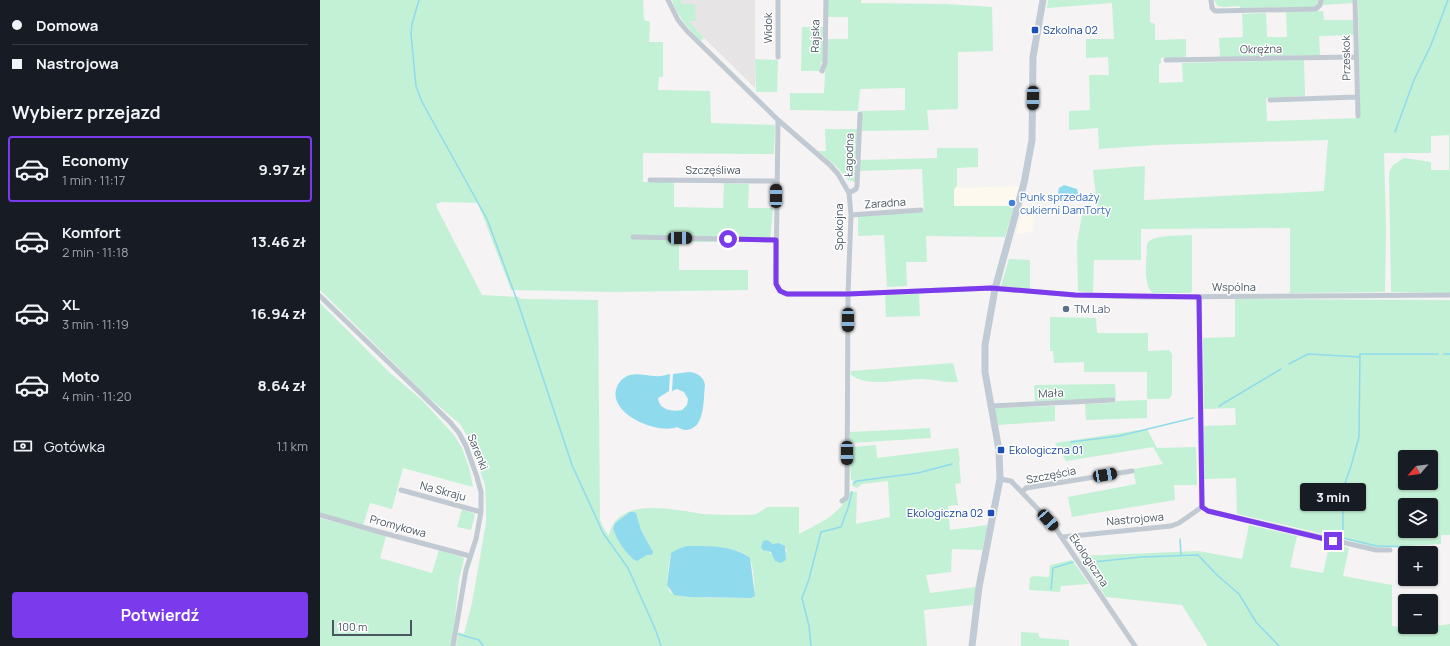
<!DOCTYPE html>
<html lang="pl">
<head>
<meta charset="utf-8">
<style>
  :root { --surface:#171b24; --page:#20242c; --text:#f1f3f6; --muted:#9ea1a6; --line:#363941; --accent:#7c3aed }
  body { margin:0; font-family:Manrope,sans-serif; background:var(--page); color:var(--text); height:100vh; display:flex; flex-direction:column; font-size:15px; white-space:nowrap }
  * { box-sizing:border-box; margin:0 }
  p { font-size:13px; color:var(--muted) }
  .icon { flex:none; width:22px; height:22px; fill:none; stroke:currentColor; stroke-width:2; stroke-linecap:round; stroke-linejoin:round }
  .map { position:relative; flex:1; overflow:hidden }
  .sheet { display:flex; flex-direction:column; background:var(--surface); width:320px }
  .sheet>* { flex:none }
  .top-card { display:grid; align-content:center; height:88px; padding:0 12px; background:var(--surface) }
  .needle { width:26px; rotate:242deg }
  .controls { position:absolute; left:1078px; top:450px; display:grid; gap:8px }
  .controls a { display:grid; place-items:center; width:40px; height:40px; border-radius:4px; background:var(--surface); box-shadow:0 1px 3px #0004; font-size:20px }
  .scale { position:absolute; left:12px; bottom:10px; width:80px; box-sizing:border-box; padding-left:4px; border:2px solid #4a5661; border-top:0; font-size:11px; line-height:14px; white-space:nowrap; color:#4a5661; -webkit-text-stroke:3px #fff; paint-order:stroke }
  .end { position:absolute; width:18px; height:18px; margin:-9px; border:5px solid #7c3aed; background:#fff; box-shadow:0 0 0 2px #fff }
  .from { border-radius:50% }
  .bubble { position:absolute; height:28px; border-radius:4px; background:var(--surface); box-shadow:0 1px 3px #0004; font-size:13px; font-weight:700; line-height:28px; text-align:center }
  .car { position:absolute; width:12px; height:24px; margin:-12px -6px; border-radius:5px; box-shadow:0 0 3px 1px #0007; background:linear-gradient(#222 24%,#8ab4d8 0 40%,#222 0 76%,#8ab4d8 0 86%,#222 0) }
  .top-card b { display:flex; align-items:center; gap:14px; height:38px; font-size:15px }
  .top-card b+b { border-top:1px solid var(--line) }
  .top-card i { width:10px; height:10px; background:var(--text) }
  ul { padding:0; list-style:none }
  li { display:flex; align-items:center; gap:12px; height:66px; margin:0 8px 6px; padding:0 4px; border:2px solid transparent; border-radius:4px }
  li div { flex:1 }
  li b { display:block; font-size:15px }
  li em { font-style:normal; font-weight:700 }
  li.current { border-color:var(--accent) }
  li>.icon { width:36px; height:36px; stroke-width:1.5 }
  h2 { padding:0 12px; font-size:18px; line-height:48px }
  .pay { display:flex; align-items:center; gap:10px; height:44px; padding:0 12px; font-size:15px }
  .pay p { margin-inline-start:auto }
  .cta { display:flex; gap:8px; margin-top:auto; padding:8px 12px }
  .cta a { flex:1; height:46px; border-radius:4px; background:var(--accent); color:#fff; font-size:16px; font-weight:700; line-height:46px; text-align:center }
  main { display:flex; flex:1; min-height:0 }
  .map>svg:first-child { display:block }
  .commercial { fill:#fdf9ef }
  .education { fill:#e6e4e5 }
  .green { fill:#c3f1d5; fill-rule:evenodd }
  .water { fill:#90daee }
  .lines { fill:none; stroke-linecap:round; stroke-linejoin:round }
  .stream { stroke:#90daee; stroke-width:1.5 }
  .street { stroke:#c1cad2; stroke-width:5 }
  .secondary { stroke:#c1cbd6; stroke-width:7 }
  .route { stroke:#7c3aed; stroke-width:5 }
  .transit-dot { fill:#1a4fb4; stroke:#fff; stroke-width:1.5 }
  .shop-dot { fill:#3f7fe0; stroke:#fff; stroke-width:1.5 }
  .service-dot { fill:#5c6f8a; stroke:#fff; stroke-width:1.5 }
  .labels { text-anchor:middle; stroke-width:3; stroke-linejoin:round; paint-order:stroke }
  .street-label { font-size:11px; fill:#4a5661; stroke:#fff }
  .transit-label { font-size:11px; fill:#164399; stroke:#fff; text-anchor:start }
  .shop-label { font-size:11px; fill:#366cbe; stroke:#fff; text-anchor:start }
  .service-label { font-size:11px; fill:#4e5e75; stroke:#fff; text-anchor:start }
</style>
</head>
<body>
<main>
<section class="sheet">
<div class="top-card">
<b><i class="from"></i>Domowa</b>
<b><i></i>Nastrojowa</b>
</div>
<h2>Wybierz przejazd</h2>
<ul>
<li class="current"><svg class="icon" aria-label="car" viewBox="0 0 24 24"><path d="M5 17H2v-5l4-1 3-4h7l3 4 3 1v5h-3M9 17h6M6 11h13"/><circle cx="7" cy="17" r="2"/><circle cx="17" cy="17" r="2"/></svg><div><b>Economy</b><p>1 min · 11:17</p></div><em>9.97 zł</em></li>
<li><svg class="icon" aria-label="car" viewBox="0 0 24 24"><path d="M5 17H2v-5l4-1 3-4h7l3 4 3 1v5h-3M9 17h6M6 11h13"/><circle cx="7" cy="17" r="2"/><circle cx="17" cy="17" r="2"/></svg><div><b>Komfort</b><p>2 min · 11:18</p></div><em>13.46 zł</em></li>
<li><svg class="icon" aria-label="car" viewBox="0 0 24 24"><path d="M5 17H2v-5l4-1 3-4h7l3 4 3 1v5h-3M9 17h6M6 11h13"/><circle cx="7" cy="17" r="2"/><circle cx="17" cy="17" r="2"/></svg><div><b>XL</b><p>3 min · 11:19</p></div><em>16.94 zł</em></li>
<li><svg class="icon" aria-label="car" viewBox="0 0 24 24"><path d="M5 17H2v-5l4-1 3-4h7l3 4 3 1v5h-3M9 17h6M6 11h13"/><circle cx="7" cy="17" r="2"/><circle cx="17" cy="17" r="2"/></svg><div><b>Moto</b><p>4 min · 11:20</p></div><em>8.64 zł</em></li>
</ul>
<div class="pay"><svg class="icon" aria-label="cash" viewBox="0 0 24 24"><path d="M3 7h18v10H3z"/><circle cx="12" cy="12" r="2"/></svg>Gotówka<p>1.1 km</p></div>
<div class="cta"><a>Potwierdź</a></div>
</section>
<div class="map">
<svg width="1130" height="646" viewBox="0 0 1130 646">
  <rect width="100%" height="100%" fill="#f5f3f3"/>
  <path class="commercial" d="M637,186L641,188L699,186L694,206H634V189Z
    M704,206L716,208L712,232L696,234Z"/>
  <path class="education" d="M361,0H435V88L367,21Z"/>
  <path class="green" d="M0,0H323L324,20L330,22L329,42H343V77H339L338,90L390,91L391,123L455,125L454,154L323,153V182H354V207L403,208L404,183L429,184L428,208H453L450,242H359V270H428V290L292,292L191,290L163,216L157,203L122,202L116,204L117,208L162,295L199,297L201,299L278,300L280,520L283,527L289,536C296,495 355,510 383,514C398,515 414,515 430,515L437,514L447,507H479V534C500,523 522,514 530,491L537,492L536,524L570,517L568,481L542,484L537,488L532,486L533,480H531C531,472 528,454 532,447L556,445L557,458L638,448L640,461H639L641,483L635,484L638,505L628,506L630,530L668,525L662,550L632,549L631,572L606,575L610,593L656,587L653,605L604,610L607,646H136L139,632L144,634L152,603L166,523V507L165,485L148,437L140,424L108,397L0,290ZM310,512L317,517L321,530L332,550L331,555L310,557C304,547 297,540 293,529L295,523ZM444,541C449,541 450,543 454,544C462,544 465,543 467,552L452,554L441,547ZM367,546C380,546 423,546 430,559C434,567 434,584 435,593L432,598C420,598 356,599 350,592C345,585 349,562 351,553Z
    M352,0H361L362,4H375L376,21H368L384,38L381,41C369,29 357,16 352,0Z
    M507,0H541V3L626,4L672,7L673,51L638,52V109L607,110L609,130L541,131V111L585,110V88L540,89L538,111L470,110V93H504L507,39H528V17H507Z
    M728,0H830V22L835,24V40L866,39V58H841V63L839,64V83L863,82L862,63L984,60L985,96L946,98L947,121L1040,118L1038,0H1130V293L1071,292L1069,172L1073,165L1084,158L1111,162V170H1129V135L1111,136V153H1064L1066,227L1065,292L970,293V228L821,229V260H774L773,293L758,291L757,243L762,215L778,214L773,170L825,166L824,200L1004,191L1008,140L835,145L779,149L778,128L749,130V111L770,110L769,75H789L788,57L766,58V39H794L792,3L727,8Z
    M894,0H998V5L995,7L920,8V6L903,7L898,6Z
    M1003,0H1033V3L1003,5Z
    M1003,11L1004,20H1034V35L999,36L1000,55L900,57L899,38L923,37L922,14L946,13L947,37H967L966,12Z
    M482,27H503V62H501L500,71H481Z
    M435,59L458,60L457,92H436Z
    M505,129H539L535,182L528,180L517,167L498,151H506Z
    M617,148H658V167L637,168V186L634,189V206H694L685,237L606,236L607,262H586L587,286L567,287L564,235L538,236V216L604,212L602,169L540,171V160L617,158Z
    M872,235V291L870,293H833C822,285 827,257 827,244C832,234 861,236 872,235Z
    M689,259L710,260V289L681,286Z
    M599,294L600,316L566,317L565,295Z
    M915,299L1130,300V535H1121V544L1056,548L1021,538L917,514L916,478L884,479V426L916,425L915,408L884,409L883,338L915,337ZM1085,457H1111V483H1085ZM1085,505H1111V531H1085Z
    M0,303L70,373L102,400L134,435L142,448L149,467L153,487L83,468L72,509L50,503L43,525L0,513Z
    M730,317L776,318L777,333H828V351L849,350L852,354V395L849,399H827V372H764V362L734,363L733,351H730Z
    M633,363L638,382C625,383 614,379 601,379C580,379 549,388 531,375V371Z
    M795,384L796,397L793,399L715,401L714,385Z
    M827,400V418L766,420L765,404L793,403L796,401Z
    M735,406V421L678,425L674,408Z
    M610,428L611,438L530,443V432Z
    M827,429L837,448L876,447L877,485H854L855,500L752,517L748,497L816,484L813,469L843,464L833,447L746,461L735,443Z
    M142,509L155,514L151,530L137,527Z
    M0,518L66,536L60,558L112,573L119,550L142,557L144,559L139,580L132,646H0Z
    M929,525L977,536L970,567L1003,573L1010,543L1029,548L1023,576L1072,585V626L1091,629L1130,624V646H888L862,605L786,597L759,556L878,551L922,559Z
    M752,560L769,584L741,586L740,592L709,590L710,578L713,576L729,577L730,565Z
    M701,632L718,633L720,638L749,640V646H701Z"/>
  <path class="water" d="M744,185L757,189L759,197L748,202L741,200L738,192L739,188Z
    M369,372C376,372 384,377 385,385C383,398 386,429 366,430C363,430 360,428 357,427C337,435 286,413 297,387C299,381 304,377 310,375C319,373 327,376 335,376C340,377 345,375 350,374L349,391L338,398C339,410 352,412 362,410L367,405L368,399L364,392L357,389L352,391L353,374Z
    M310,512H314L316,513L321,530L333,552L332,555H327L317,561C308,558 296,538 293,529L295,523Z
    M447,540L453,544L459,543L465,546L466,560L461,563L455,561L451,552L443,550L441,547L443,541Z
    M367,546C387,546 414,545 430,558L435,596L431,598L370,597L354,595L347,585L351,553L358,549Z"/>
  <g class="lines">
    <path class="stream" d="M99,0L92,24L91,34L96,86L102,102L167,219L198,303L252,465L283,533L308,568L336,631L341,646
      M1075,132L1094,80L1111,45L1128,0
      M1124,354H1130
      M969,364L988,354L1040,357
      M899,406L961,369
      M751,442L799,436L873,418
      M534,484L535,482L537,481L598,473L632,464
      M860,539L861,555
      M1098,547L1057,546L1023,538V489L1031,466L1039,437L1040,354H1118
      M764,561L773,562L821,557L878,555L897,575L919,594L936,622L959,646
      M731,589L733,568L753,562
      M138,634L159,640L163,646
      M491,646L489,626L482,598L489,579L501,532L521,527L528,508L532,492"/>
    <path class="street" d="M348,0L358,20L367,31L458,120L510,165L518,174L529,193L531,215L528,294L527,495L526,498L522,501
      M891,0L892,8L895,11L996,9L1000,5L1001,0
      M1035,0L1038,116
      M458,57V0
      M846,60L1036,57
      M502,71L505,63L506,0
      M950,100L1037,97
      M458,120L456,280C456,287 460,292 467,294H528L671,288L755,295L824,297L1130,295
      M330,180L456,181
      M529,193L536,189L537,186L540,114
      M531,215L601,210
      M313,237L456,240
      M0,296L130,422L139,433L146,446L157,477L161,492V512L156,539L146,570L133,646
      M879,297L882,507
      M670,406L793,400
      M680,479L691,481L734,526L815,646
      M81,490L161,512
      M702,492L706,488L812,471
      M882,507L888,511L1056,550H1070
      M0,515L56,531L150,556
      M743,537L851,526L859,523L882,507"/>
    <path class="secondary" d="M652,646L659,587L680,479L679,450L665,372V345L675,289L704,183L712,140L713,57L723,0"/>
  </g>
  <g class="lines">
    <path class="route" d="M408,239L456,240V284L460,291L467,294H528L671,288L755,295L879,297L882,507L888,511L1013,541"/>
  </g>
  <g class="transit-dot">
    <rect x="711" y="26" width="8" height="8" rx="2"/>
    <rect x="677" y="446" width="8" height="8" rx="2"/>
    <rect x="667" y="509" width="8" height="8" rx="2"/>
  </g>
  <circle class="shop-dot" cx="692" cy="203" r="4"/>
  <circle class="service-dot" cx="746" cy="309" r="4"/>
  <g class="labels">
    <g class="street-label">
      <text transform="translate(448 28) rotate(-90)" y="4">Widok</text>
      <text transform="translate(495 36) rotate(-89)" y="4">Rajska</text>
      <text transform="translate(941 49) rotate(-1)" y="4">Okrężna</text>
      <text transform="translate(1026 58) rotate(-91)" y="4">Przeskok</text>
      <text transform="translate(529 155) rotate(-88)" y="4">Łagodna</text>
      <text x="393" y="174">Szczęśliwa</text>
      <text transform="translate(565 203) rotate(-4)" y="4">Zaradna</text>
      <text transform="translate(519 227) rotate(-90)" y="4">Spokojna</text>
      <text x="914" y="291">Wspólna</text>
      <text transform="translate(731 393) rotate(-3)" y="4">Mała</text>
      <text transform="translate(158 452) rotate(68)" y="4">Sarenki</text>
      <text transform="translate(731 475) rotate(-11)" y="4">Szczęścia</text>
      <text transform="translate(123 491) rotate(15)" y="4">Na Skraju</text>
      <text transform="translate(815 519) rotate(-5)" y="4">Nastrojowa</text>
      <text transform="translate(78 526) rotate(15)" y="4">Promykowa</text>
      <text transform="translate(769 560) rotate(56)" y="4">Ekologiczna</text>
    </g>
    <g class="transit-label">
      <text x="723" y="34">Szkolna 02</text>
      <text x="689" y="454">Ekologiczna 01</text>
      <text x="663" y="517" text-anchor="end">Ekologiczna 02</text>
    </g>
    <g class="shop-label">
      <text x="700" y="201">Punk sprzedaży<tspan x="700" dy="13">cukierni DamTorty</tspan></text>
    </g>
    <g class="service-label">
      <text x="754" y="313">TM Lab</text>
    </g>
  </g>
</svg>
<div class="controls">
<a><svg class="needle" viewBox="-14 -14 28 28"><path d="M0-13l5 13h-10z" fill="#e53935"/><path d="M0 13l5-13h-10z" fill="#9ea1a6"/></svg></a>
<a><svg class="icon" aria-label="layers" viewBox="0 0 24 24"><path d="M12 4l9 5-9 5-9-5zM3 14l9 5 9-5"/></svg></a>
<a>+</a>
<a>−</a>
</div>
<div class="scale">100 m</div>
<i class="end from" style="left:408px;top:239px"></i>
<i class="end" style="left:1013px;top:541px"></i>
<div class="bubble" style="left:980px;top:483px;width:66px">3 min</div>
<i class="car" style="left:713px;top:98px;rotate:181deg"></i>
<i class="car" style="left:456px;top:196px;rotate:0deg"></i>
<i class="car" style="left:360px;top:238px;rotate:91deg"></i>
<i class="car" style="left:528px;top:320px;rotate:180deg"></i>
<i class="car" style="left:527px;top:453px;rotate:180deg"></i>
<i class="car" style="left:785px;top:475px;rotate:80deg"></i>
<i class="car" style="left:728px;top:520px;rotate:138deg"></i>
</div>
</main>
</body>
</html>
